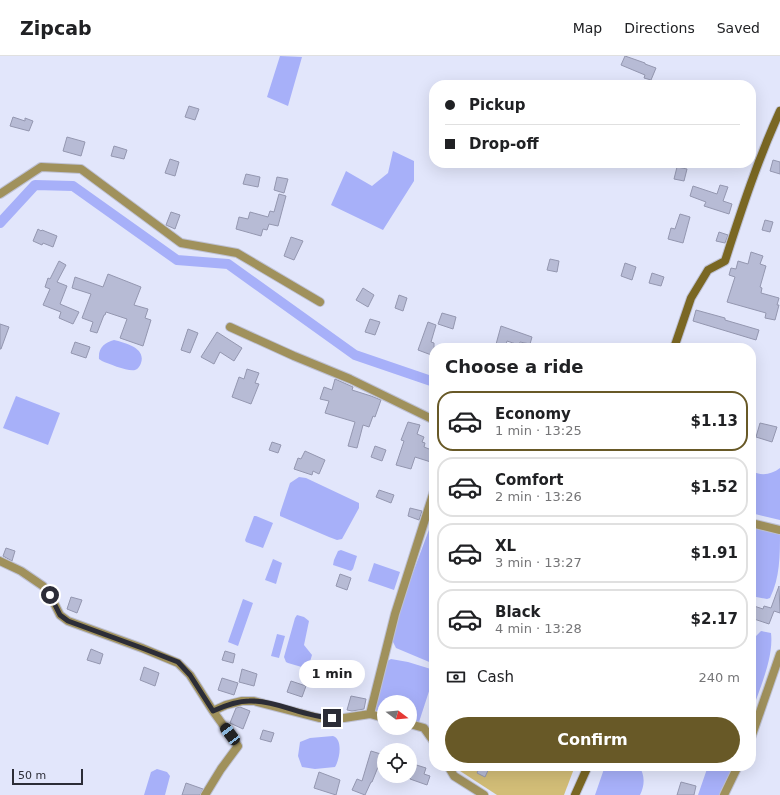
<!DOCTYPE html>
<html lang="en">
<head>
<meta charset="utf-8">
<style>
  :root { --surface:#fff; --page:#f2f2f2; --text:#202124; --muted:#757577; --line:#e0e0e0; --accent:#685927 }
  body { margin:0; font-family:"DejaVu Sans",sans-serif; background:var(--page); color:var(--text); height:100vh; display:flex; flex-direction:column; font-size:15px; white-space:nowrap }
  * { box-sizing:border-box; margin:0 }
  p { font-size:13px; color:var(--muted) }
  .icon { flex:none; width:22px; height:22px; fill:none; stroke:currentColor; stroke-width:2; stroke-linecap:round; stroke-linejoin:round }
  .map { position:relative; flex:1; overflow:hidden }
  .drawer { position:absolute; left:429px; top:287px; width:327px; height:428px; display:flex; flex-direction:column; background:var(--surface); border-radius:16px; box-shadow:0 4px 16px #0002 }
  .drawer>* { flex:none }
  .hud { position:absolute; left:429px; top:24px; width:327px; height:88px; border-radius:16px; box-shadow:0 4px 16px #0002; display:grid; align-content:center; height:88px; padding:0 16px; background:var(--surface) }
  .needle { width:26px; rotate:106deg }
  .fabs { position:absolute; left:377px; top:639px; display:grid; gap:8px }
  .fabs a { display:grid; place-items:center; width:40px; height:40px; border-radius:50%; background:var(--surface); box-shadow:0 4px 16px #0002; font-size:20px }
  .scale { position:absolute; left:12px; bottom:10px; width:71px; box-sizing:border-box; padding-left:4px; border:2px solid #2c2d37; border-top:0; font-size:11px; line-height:14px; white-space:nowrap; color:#2c2d37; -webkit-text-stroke:3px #e2e6fb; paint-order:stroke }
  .end { position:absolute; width:18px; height:18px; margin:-9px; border:5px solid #2c2d37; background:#fff; box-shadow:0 0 0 2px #fff }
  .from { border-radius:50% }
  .bubble { position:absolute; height:28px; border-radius:14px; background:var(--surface); box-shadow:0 4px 16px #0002; font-size:13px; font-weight:700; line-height:28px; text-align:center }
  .car { position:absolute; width:12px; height:24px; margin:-12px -6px; border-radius:5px; box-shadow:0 0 3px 1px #0007; background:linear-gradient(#222 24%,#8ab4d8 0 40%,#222 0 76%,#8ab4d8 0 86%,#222 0) }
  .hud b { display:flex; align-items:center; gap:14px; height:38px; font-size:15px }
  .hud b+b { border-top:1px solid var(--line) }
  .hud i { width:10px; height:10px; background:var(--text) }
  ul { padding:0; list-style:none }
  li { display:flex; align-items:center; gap:12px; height:60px; margin:0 8px 6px; padding:0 8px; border:2px solid var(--line); border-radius:16px }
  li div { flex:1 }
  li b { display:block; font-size:15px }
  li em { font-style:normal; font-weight:700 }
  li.on { border-color:var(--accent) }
  li>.icon { width:36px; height:36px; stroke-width:1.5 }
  h2 { padding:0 16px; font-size:18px; line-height:48px }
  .pay { display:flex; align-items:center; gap:10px; height:44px; padding:0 16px; font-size:15px }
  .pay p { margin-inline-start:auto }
  .cta { display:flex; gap:8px; margin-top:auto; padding:8px 16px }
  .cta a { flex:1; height:46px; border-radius:24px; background:var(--accent); color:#fff; font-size:16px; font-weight:700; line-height:46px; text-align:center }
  header { display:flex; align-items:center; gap:24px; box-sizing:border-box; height:56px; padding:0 20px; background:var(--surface); border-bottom:1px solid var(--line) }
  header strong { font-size:19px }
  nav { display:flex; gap:22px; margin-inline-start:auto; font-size:14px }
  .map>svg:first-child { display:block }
  .green { fill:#d2bd77 }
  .water { fill:#a7b0f9 }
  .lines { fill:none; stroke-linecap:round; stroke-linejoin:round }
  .canal { stroke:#a7b0f9; stroke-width:10 }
  .building { fill:#b7bbd5; stroke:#9497b0 }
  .street-casing { stroke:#bec1d4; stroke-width:10 }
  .secondary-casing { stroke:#bec1d4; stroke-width:10 }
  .street { stroke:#a0915c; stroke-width:8 }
  .secondary { stroke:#7a6723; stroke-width:8 }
  .route { stroke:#2c2d37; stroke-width:5 }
</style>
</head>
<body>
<header>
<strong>Zipcab</strong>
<nav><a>Map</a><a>Directions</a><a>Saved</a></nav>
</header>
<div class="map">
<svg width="780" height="739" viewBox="0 0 780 739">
  <rect width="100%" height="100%" fill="#e2e6fb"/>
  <path class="green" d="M455,710H575L564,739H497L457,713Z"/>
  <path class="water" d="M280,0L302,1L288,50L267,41Z
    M393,95L414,105V125L383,174L331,149L346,115L372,130L388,117Z
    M114,284C126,287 146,292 141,307C140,310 138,313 135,314C129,316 109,308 102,305L99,303C98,291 105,287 114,284Z
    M16,340L60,357L48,389L3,372Z
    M780,412V464L751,457V415C761,420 771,419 780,412Z
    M299,421L306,422L359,447V452L342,483L337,484L329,481L280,460V457L290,427Z
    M254,460H256L273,467L263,492L246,486L245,484Z
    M430,471L434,472V608L396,592L392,584L402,546Z
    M757,471L780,476C780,499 780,522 770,542L767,543L751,540V478L753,472Z
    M341,494L357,500L353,513L351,515L333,509L334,504L338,495Z
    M273,503L282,507L276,528L265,524Z
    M374,507L400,516L394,534L368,525Z
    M243,543L253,547L238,590L228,586Z
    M297,559L304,561L309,565L304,589L312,599L308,612H305L288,607L286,606L284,601L295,562Z
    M761,575L771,577C774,602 759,634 751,658V594L756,580Z
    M277,578L285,580L279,602L271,600Z
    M391,603L408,606L434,614V620L419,666L410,665V646H384V658L376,655L375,650L387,605Z
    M333,607L350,611L353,614L351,628C344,632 334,628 326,627V623L329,609Z
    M333,680C343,683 340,703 335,711L315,713L302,711L298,700L300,686L310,682Z
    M605,710H639C645,719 645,729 640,739H595Z
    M708,710H733L720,739H698Z
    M157,713L167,716L170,720L165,739H144L151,716Z"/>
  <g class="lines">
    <path class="canal" d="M0,167L35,129L73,130L177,204L228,208L355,299L434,326"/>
  </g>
  <path class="building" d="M625,0L645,7V8L656,12L651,24L644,22L645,19L621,9Z
    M189,50L199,53L195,64L185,61Z
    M13,61L25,65V62L33,65L29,75L10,70Z
    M67,81L85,86L81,100L63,95Z
    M114,90L127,94L124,103L111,100Z
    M170,103L179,106L175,120L165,117Z
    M773,104L780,106V118L770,115Z
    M677,111L687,113L684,125L674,123Z
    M246,118L260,121L258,131L243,128Z
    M277,121L288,123L284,137L274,134Z
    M720,129L728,131L723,145L732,148L729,158L704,150L706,146L690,140L693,130L717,138Z
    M279,138L286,140L278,170L269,168L267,174L263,173L261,180L236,173L239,161L248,163L250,156L268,161L270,155L274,156Z
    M171,156L180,159L175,173L166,169Z
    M680,158L690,161L683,187L668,183L671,172L675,173Z
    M765,164L773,166L770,176L762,174Z
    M38,173L41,175L42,174L57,180L53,191L43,187L42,189L33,185Z
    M719,176L728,179L725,187L716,185Z
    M291,181L303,185L294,204L284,200Z
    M751,196L763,200L760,208L766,210L760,231L762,232L761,237L779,242L777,249H779L775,264L765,262L766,257L727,246L735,221L729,219L731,212L736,213L738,205L748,208Z
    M550,203L559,205L557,216L547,214Z
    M59,205L66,209L57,226L67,230L60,248L79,256L73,268L59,262L61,256L43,249L50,233L45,231L48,222L50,223Z
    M625,207L636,211L632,224L621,220Z
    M652,217L664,221L661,230L649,227Z
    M108,218L141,231L134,249L148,253L145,262L151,264L143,290L120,282L127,263L106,256L105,259H104L97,277L90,275L93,266L82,262L91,238L72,232L75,221L103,231Z
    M363,232L374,239L368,251L356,244Z
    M399,239L407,242L403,255L395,252Z
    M696,254L725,262V264L759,274L756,284L693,265Z
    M442,257L456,261L453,273L438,268Z
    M370,263L380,266L375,279L365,276Z
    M428,266L436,269L431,286L434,287V300L418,294Z
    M0,268L9,271L1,293H0Z
    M501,270L532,281L530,288L520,286L519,289L507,285L505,292H495Z
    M188,273L198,277L190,297L181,294Z
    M217,276L242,292L234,305L220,296L214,308L201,301Z
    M75,286L90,291L86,302L71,297Z
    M247,313L259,317L255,327L259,328L251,348L232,341L239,321L244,323Z
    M335,323L353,331L352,334L371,340L381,344L375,361L373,360L369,371L363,369L357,392L348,390L355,366L325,357L329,345L320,343L324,331L332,334Z
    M408,366L420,369L417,378L424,381L422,386L425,387L424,391L434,395V407L415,401L411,413L396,409L404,385L401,384Z
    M760,367L777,371L772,386L756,381Z
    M272,386L281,389L278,397L269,394Z
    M375,390L386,394L382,405L371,401Z
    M305,395L325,404L319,418L313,415L312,419L294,413L298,402L301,403Z
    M379,434L394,439L391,447L376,441Z
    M410,452L422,455L419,464L408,460Z
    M6,492L15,495L12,505L3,500Z
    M340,518L351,522L347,534L336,530Z
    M779,530L780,557L774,555L769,568L751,562V549L763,553L764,550L771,552Z
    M71,541L82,544L77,557L67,553Z
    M91,593L103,598L100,608L87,604Z
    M225,595L235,598L233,607L222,604Z
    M144,611L159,617L155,630L140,624Z
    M242,613L257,618L254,630L239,626Z
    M222,622L238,627L234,639L218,634Z
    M291,625L306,630L302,641L287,636Z
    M351,640L366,643L364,653L352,655L347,654Z
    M240,651L250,655L243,673L230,667L236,652Z
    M263,674L274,677L271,686L260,683Z
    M371,695L384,699L379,712L378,711L372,726H371L365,739L352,734L357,723L362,725Z
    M410,707L426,712L424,718L430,720L427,729L410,723Z
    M480,710H490L485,721L477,717Z
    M319,716L340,724L336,739L314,732Z
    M681,726L696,730L694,739H677Z
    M186,727L203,733L200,739H182Z"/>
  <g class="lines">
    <g class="street-casing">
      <path id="street" d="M0,138L41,111L81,113L181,187L237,197L320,246
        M230,271L294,300L350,323L434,364
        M751,467L780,474
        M0,505L21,515L43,530L50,539L60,559L68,565L142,592L178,607L190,619L213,655L238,690L221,713L205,739
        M213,655L226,649L242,645H254L319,662H344L370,658L384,662
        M370,658L395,558L434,435
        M410,668L424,672L434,686
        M751,682L780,598
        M448,710L454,720L484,739
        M724,739L738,710"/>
    </g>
    <g class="secondary-casing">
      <path id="secondary" d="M674,292L691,242L708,214L725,205C741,155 758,103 780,55
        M575,739L588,710"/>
    </g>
    <use href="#street" class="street"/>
    <use href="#secondary" class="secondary"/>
  </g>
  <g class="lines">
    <path class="route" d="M50,539L60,559L68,565L142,592L178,606L190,619L213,655C224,650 236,645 249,645C276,644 304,661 332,662"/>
  </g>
</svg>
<div class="fabs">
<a><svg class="needle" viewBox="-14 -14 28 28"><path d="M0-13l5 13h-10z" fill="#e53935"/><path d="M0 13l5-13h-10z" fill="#757577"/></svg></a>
<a><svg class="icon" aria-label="locate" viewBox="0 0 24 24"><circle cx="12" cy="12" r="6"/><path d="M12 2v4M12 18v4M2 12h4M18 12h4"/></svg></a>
</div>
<div class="scale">50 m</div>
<i class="end from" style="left:50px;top:539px"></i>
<i class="end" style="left:332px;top:662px"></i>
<div class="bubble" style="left:299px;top:604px;width:66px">1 min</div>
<i class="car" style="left:230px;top:678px;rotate:323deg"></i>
<div class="hud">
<b><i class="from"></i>Pickup</b>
<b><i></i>Drop-off</b>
</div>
<section class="drawer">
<h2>Choose a ride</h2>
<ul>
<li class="on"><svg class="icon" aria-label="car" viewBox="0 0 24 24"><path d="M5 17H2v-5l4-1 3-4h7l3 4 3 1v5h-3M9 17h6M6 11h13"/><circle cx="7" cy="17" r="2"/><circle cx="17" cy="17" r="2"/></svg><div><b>Economy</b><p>1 min · 13:25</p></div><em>$1.13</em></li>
<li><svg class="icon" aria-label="car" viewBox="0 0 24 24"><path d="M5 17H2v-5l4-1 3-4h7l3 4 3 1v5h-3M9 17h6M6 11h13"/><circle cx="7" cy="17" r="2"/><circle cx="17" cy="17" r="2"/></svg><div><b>Comfort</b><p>2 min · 13:26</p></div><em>$1.52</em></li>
<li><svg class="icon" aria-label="car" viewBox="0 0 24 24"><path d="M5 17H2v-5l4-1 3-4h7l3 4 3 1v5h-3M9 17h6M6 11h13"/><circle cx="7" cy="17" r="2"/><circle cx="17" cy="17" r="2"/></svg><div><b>XL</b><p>3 min · 13:27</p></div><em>$1.91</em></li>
<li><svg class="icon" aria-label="car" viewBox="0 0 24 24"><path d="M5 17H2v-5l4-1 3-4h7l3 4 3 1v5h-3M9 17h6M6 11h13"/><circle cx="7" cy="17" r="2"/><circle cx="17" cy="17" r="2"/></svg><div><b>Black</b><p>4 min · 13:28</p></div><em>$2.17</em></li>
</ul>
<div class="pay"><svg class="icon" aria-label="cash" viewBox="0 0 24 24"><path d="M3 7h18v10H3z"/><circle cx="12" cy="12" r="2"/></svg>Cash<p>240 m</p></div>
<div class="cta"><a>Confirm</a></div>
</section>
</div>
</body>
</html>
